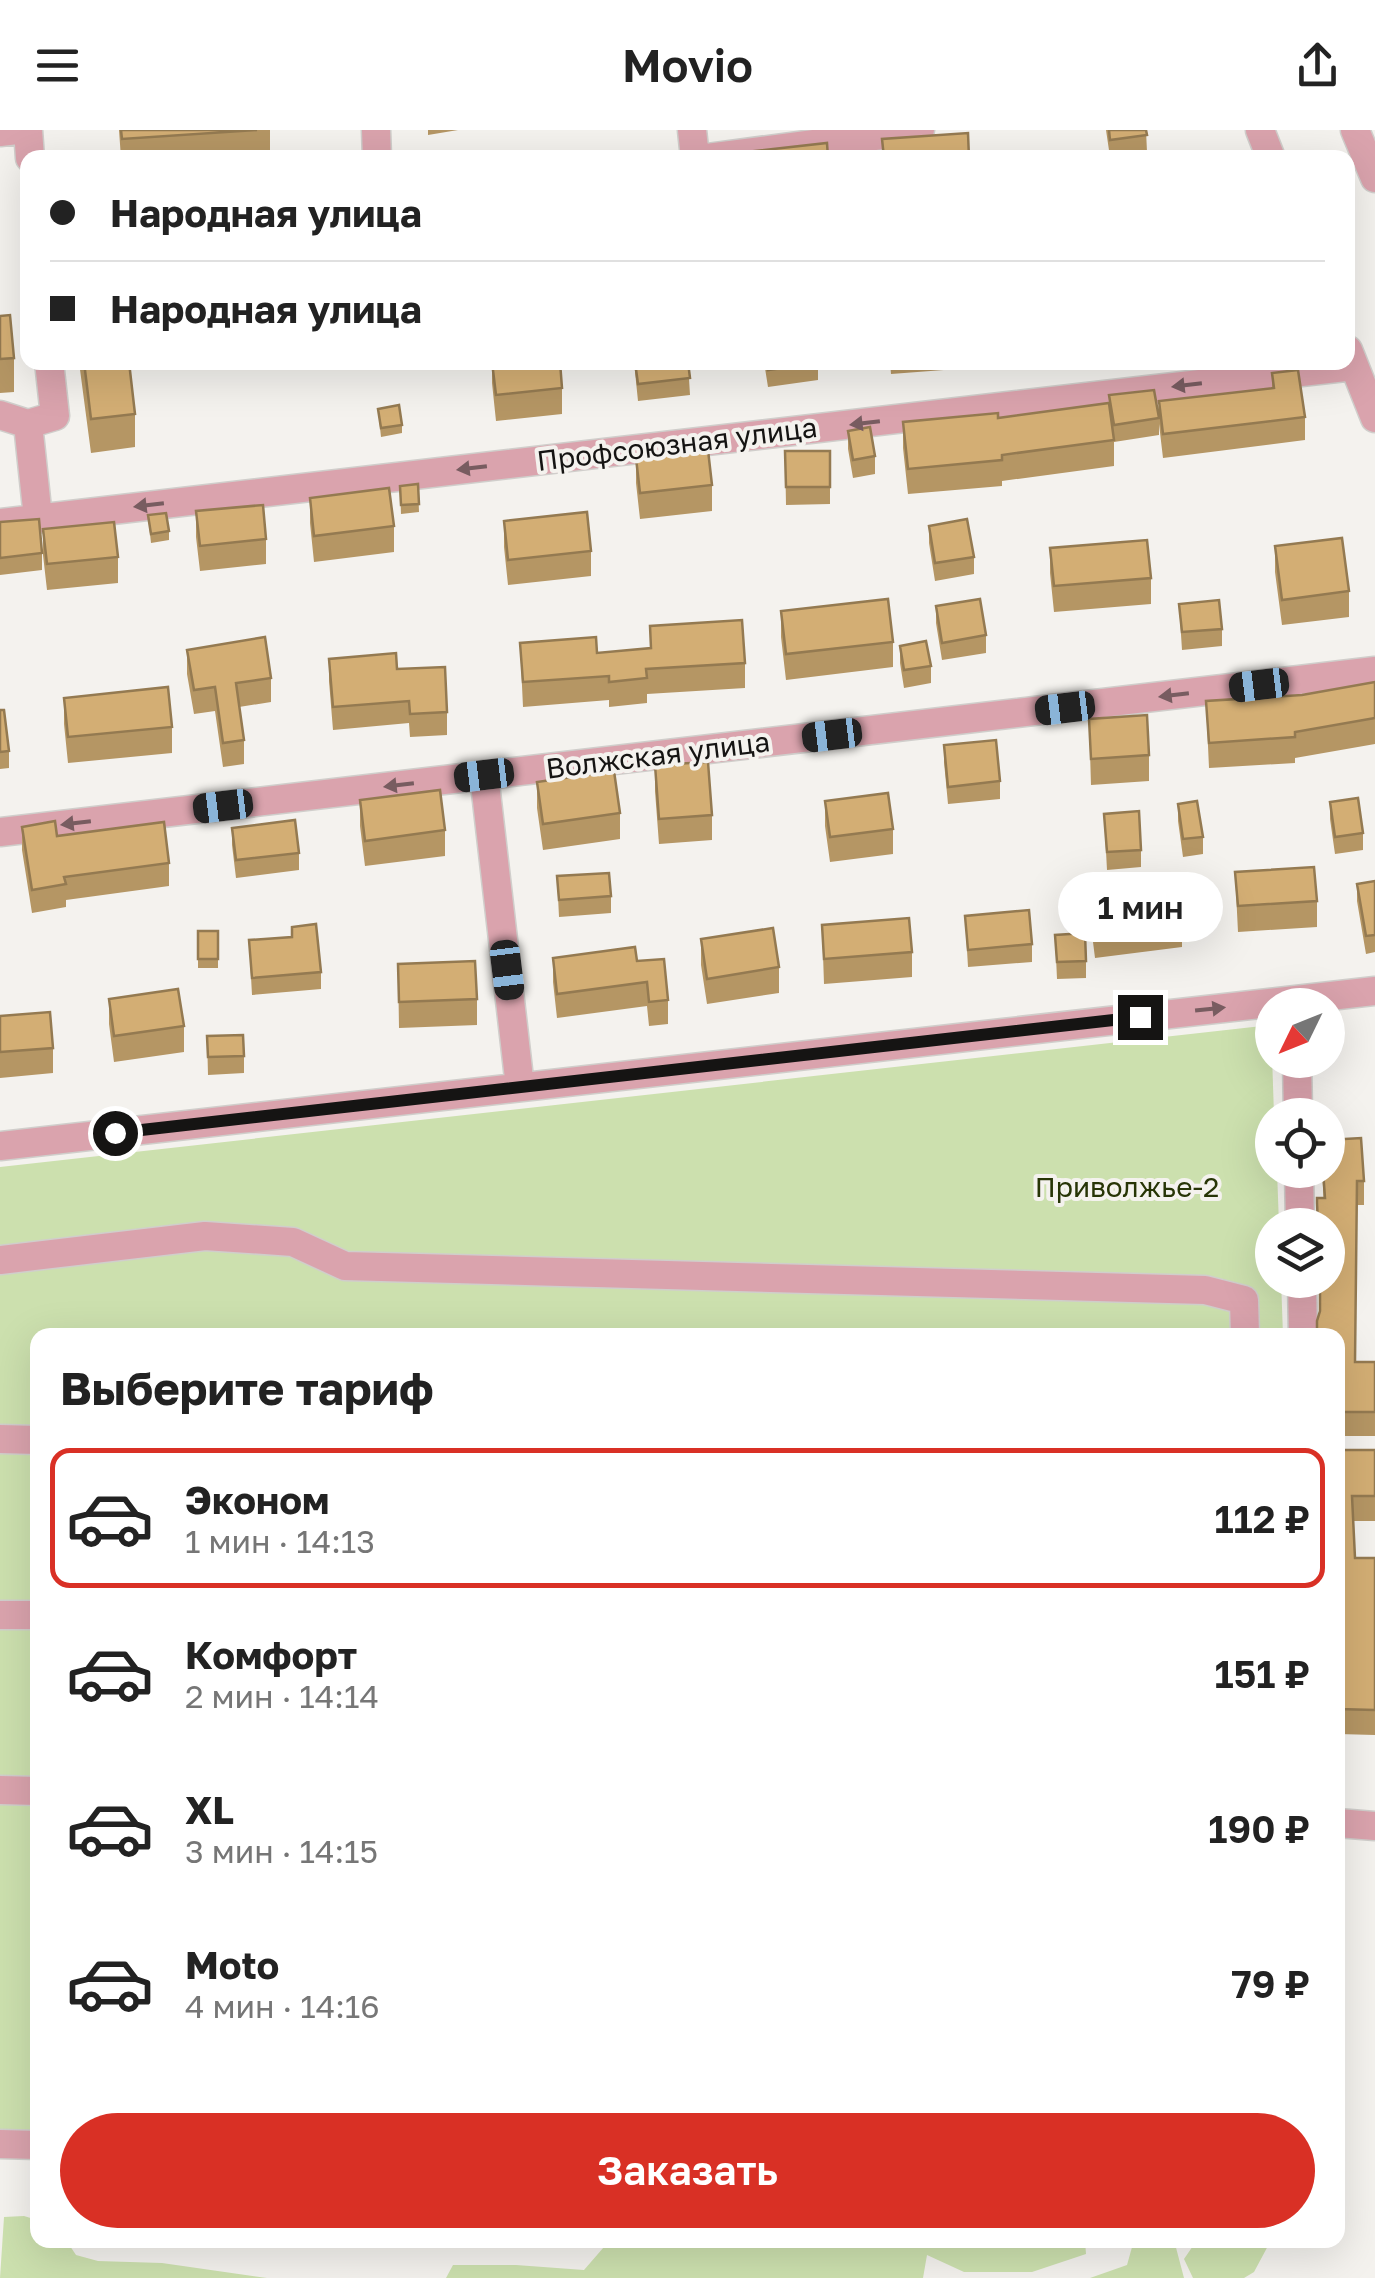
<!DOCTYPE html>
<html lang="ru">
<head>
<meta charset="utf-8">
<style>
  :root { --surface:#fff; --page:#f6f6f6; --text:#222; --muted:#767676; --line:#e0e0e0; --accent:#d93025 }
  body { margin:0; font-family:"Golos Text",sans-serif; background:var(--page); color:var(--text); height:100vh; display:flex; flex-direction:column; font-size:38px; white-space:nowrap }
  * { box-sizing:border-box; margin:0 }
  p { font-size:32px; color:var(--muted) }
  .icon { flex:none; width:55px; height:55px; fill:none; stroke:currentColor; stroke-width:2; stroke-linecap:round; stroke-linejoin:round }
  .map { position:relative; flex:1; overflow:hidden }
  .sheet { position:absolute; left:30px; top:1198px; width:1315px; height:920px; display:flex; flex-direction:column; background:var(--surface); border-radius:20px; box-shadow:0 10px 40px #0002 }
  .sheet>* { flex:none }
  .hud { position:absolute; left:20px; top:20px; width:1335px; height:220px; border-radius:20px; box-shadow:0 10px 40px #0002; display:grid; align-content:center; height:220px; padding:0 30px; background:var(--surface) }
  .needle { width:65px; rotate:227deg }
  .buttons { position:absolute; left:1255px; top:858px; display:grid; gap:20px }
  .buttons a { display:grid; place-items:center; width:90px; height:90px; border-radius:50%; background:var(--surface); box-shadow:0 10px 40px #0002; font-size:50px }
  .end { position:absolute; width:45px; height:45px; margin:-22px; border:12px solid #151413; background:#fff; box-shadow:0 0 0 5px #fff }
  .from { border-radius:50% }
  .bubble { position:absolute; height:70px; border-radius:35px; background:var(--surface); box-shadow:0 10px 40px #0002; font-size:32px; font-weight:600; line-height:70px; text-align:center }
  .car { position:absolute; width:30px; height:60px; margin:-30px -15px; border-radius:12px; box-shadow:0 0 8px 2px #0007; background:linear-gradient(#222 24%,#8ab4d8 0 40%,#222 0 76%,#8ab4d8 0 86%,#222 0) }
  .hud b { display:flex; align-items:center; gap:35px; height:95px; font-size:38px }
  .hud b+b { border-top:2px solid var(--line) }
  .hud i { width:25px; height:25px; background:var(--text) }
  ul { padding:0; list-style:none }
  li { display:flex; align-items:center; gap:30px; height:140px; margin:0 20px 15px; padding:0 10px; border:5px solid transparent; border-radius:20px }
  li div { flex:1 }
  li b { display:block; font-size:38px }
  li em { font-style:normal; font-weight:600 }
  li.active { border-color:var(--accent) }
  li>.icon { width:90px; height:90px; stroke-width:1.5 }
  h2 { padding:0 30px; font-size:45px; line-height:120px }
  .action { display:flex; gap:20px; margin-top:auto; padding:20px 30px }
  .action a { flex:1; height:115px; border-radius:60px; background:var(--accent); color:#fff; font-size:40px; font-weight:600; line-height:115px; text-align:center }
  header { display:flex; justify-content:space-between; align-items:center; height:130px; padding:0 30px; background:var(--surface); font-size:45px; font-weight:600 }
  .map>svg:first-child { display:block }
  .green { fill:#cce0ae }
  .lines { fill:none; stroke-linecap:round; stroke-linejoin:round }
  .minor-casing { stroke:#d0cecb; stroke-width:31 }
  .minor { stroke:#daa3ad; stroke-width:28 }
  .wall { fill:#b59664 }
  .building { fill:#d3ae74; stroke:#947a51; stroke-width:2.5 }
  .oneway { fill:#785c60 }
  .route { stroke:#151413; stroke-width:12 }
  .labels { text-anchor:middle; stroke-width:8; stroke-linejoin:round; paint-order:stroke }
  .street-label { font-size:28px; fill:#151413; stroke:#f4f2ee }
  .park-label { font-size:28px; fill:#273506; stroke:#f4f2ee }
</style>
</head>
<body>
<header><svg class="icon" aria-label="menu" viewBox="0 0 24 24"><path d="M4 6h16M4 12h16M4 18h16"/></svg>Movio<svg class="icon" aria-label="share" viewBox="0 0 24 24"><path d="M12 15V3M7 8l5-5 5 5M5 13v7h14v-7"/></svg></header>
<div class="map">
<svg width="1375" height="2148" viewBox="0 0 1375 2148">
  <rect width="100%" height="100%" fill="#f4f2ee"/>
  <path class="green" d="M1271,895L1274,985H1272V1040H1277L1279,1095H1272V1150H1281L1283,1205H38V2025L0,2024V1037Z
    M24,2086L37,2090L38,2110H66L76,2125L98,2131L162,2133L267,2148H0L4,2087Z
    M610,2110H1085L1086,2124L1032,2142H964L927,2125L923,2148H446L453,2135H516L584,2140Z
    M1134,2110H1174L1184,2148H1090L1127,2135Z
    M1197,2110H1261L1269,2114L1254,2142L1244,2148H1193L1184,2129Z"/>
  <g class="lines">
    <g class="minor-casing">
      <path id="minor" d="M28,0L30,28
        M376,0L377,28
        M692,0L695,28
        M1260,0L1271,28
        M1355,0L1375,48
        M0,2L17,0
        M707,28L920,0
        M1348,220L1375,288
        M0,285L28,294L38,388
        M28,294L55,286L49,232
        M0,393L1354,236
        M484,645L520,957
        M0,702L1375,541
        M1297,930L1298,985
        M0,1016L1375,861
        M1299,1040L1300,1095
        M0,1130L205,1106L293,1112L345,1136L1205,1160L1244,1170L1245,1205
        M1302,1150L1303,1205
        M0,1309L38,1310
        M0,1485H38
        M0,1660L38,1661
        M1338,1693L1375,1696
        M0,2014L38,2015"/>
    </g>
    <use href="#minor" class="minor"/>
  </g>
  <path class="wall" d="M119,0H270V28H121Z
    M428,0H458L428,5Z
    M1106,0H1146L1147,22L1110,27Z
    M0,186L14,228V262L0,263Z
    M79,232H129L135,284V317L91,323Z
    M492,232L562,258V284L496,291L492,253Z
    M634,232H688L690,265L638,271Z
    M764,232H818V250L768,257Z
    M890,232H970V238L891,244Z
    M1003,232H1031L1004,236Z
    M1272,243L1305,287V310L1163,328L1159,294V271L1272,258Z
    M1109,265L1159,288V305L1114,312V336L1002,351V356L908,364L903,318V292L998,288L1109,273Z
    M378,279L402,295V303L381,307Z
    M848,301L875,326V344L853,348L848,319Z
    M785,321H830V374L786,375Z
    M636,328L712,355V381L640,389L636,353Z
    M418,354L419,382L401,384L400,356Z
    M310,368L394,396V422L314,432L310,393Z
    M196,381L266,409V434L200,441L196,407Z
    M148,385L169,401V410L151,413Z
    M504,391L591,421V446L508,455L504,417Z
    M0,392L42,423V440L0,445Z
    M929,396L974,427V444L935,451L929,413Z
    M43,399L118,427V453L47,460L43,425Z
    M1275,416L1349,461V487L1282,495L1275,442Z
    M1050,418L1151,448V474L1054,482L1050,443Z
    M1179,474L1222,499V516L1182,520Z
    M936,476L986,505V523L942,530L936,493Z
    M781,481L893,512V537L786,550L781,507Z
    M650,496L745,533V558L647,564V573L609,577V570L523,577L520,513L597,523L650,518Z
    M900,516L931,536V553L904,558L900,533Z
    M187,520L271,548V572L239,577L244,610V634L223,637L215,581L194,584L187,544Z
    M329,529L397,539L447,582V605L410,607L409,593L333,600L329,551Z
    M1375,552V614L1295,628V633L1209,638L1206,571L1302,565Z
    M64,568L172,597V623L68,633L64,594Z
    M0,580L9,621V638L0,639Z
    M1089,589L1149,625V651L1091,655Z
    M944,615L1000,651V669L948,674L944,632Z
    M655,635L712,685V710L659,714L655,661Z
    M537,652L620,683V709L543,720L537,678Z
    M360,670L445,700V726L365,736L360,696Z
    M825,671L893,699V724L830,732L825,696Z
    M1330,672L1363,703V720L1335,724L1330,689Z
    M1178,674L1203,707V724L1183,727L1178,691Z
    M1104,684L1141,720V737L1107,740Z
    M22,697L169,733V756L66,770V777L32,783L22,720Z
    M232,698L299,723V740L236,748L232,715Z
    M1235,742L1317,771V797L1238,802Z
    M557,746L611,766V783L559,787Z
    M1375,751V822L1366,824L1357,771V754Z
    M1090,762L1182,791V817L1095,828L1090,788Z
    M965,786L1032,814V832L968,837Z
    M822,795L912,822V847L824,854Z
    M292,797L321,842V859L252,865L249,810L292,807Z
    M198,801H218V838H198Z
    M1055,805L1086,831V848L1057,849Z
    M701,809L779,837V863L707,874L701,835Z
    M553,828L637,831L668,870V894L649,896L647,876L557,888L553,852Z
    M398,834L477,869V895L399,898Z
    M109,869L184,896V922L114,932L109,894Z
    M0,886L53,918V943L0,948Z
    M207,906L244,926V943L208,945Z
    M1322,1040H1328L1364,1051V1075H1357L1355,1232H1375V1306H1338V1205L1320,1183L1319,1150H1328Z
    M1338,1320H1375V1391H1353L1355,1428H1375V1605L1338,1604Z"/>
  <path class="building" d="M121,0H257L122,9Z
    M1109,0H1146L1147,5L1110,10Z
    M968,3L969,28H884L882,9Z
    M827,13L828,28H737L736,23Z
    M10,185L14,228L0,229V186Z
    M84,232H129L135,284L91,289Z
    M492,232H560L562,258L496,265Z
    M635,232H688L690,248L638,254Z
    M767,232H818V233L768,240Z
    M1298,240L1305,287L1163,304L1159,271L1274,258L1272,243Z
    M1154,260L1159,288L1114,295L1109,265Z
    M1109,273L1114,310L1002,325V330L908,339L903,292L998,283V288Z
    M399,275L402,295L381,298L378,279Z
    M870,297L875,326L853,330L848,301Z
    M708,320L712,355L640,363L636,328Z
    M785,321H830V357H786Z
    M418,354L419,374L401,375L400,356Z
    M389,358L394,396L314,406L310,368Z
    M263,375L266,409L200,416L196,381Z
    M587,382L591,421L508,430L504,391Z
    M166,383L169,401L151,404L148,385Z
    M39,389L42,423L0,428V392Z
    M967,389L974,427L935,433L929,396Z
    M114,392L118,427L47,434L43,399Z
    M1342,408L1349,461L1282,470L1275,416Z
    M1147,410L1151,448L1054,456L1050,418Z
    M888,469L893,512L786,524L781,481Z
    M980,469L986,505L942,513L936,476Z
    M1219,470L1222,499L1182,502L1179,474Z
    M742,490L745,533L646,539L647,548L609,552V546L523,552L520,513L596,507L597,523L651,518L650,496Z
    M265,507L271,548L236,553L244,610L223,613L215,557L194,560L187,520Z
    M926,511L931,536L904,540L900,516Z
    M396,523L397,539L445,537L447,582L410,584L409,571L333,577L329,529Z
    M1375,552V588L1295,602V607L1209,613L1206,571L1302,565Z
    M168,557L172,597L68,607L64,568Z
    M0,580H4L9,621L0,622Z
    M1147,585L1149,625L1091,629L1089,589Z
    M996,610L1000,651L948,657L944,615Z
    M708,632L712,685L659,689L655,635Z
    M614,641L620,683L543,694L537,652Z
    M440,660L445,700L365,711L360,670Z
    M888,663L893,699L830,707L825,671Z
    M1358,668L1363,703L1335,707L1330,672Z
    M1197,671L1203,707L1183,709L1178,674Z
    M1139,681L1141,720L1107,722L1104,684Z
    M295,690L299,723L236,730L232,698Z
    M55,691L57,706L164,692L169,733L64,747L66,754L32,760L22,697Z
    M1314,737L1317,771L1238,776L1235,742Z
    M609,743L611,766L559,770L557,746Z
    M1177,751L1182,791L1095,802L1090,762Z
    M1375,751V805L1366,806L1357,754Z
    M1029,780L1032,814L968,820L965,786Z
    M909,788L912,822L824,829L822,795Z
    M316,794L321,842L252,848L249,810L292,807V797Z
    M773,798L779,837L707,849L701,809Z
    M198,801H218V829H198Z
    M1085,803L1086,831L1057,832L1055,805Z
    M635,817L637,831L664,829L668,870L649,872L647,852L557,864L553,828Z
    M475,831L477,869L399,872L398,834Z
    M178,859L184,896L114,906L109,869Z
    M50,882L53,918L0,922V886Z
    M243,905L244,926L208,927L207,906Z
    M1361,1008L1364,1051H1357L1355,1232H1375V1282H1338V1205H1317V1191L1320,1181V1150H1328V1095H1318L1317,1073V1068H1325L1323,1040H1328V1010Z
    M1338,1320H1375V1366H1352L1355,1428H1375V1580L1338,1579Z"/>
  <defs><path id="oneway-solid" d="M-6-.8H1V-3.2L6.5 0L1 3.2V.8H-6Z" transform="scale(2.5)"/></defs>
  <g class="oneway">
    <use href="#oneway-solid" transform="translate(1187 255) rotate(173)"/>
    <use href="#oneway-solid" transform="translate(865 293) rotate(173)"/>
    <use href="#oneway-solid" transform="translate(472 338) rotate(173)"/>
    <use href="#oneway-solid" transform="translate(149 375) rotate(173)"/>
    <use href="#oneway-solid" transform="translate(1174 565) rotate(173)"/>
    <use href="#oneway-solid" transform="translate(399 655) rotate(173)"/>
    <use href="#oneway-solid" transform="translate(76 693) rotate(173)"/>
    <use href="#oneway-solid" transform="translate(1210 879) rotate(-6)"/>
  </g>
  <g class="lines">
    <path class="route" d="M115,1003L1140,887"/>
  </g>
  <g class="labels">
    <g class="street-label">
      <text transform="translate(677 314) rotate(-7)" y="10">Профсоюзная улица</text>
      <text transform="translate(658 625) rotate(-7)" y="10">Волжская улица</text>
    </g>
    <g class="park-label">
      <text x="1127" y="1067">Приволжье-2</text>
    </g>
  </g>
</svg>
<div class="buttons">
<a><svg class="needle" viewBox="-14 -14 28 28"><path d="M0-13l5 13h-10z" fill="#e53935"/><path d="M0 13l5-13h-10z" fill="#767676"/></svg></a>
<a><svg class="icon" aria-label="locate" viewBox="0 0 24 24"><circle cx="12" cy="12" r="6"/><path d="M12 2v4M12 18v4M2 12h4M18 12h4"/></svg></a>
<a><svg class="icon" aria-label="layers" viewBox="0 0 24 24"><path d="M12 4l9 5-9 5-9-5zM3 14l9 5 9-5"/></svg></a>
</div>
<i class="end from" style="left:115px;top:1003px"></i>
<i class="end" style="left:1140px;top:887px"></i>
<div class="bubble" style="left:1058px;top:742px;width:165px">1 мин</div>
<i class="car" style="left:1259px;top:555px;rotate:263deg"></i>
<i class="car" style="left:1065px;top:578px;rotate:263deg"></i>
<i class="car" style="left:832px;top:605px;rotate:263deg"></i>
<i class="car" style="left:484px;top:645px;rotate:263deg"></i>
<i class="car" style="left:223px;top:676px;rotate:263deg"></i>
<i class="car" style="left:507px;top:840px;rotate:173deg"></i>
<div class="hud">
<b><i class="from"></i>Народная улица</b>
<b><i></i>Народная улица</b>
</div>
<section class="sheet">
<h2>Выберите тариф</h2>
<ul>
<li class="active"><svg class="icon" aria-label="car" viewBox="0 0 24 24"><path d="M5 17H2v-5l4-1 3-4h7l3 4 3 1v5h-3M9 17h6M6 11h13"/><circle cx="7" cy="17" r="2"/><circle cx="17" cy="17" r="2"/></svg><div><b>Эконом</b><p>1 мин · 14:13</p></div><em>112 ₽</em></li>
<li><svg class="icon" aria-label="car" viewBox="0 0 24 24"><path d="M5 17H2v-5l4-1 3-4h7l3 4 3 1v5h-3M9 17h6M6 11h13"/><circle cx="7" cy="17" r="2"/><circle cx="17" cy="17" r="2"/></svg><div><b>Комфорт</b><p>2 мин · 14:14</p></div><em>151 ₽</em></li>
<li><svg class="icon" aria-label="car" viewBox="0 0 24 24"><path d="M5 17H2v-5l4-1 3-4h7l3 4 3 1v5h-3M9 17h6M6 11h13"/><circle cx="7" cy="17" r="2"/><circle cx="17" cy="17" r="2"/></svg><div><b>XL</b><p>3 мин · 14:15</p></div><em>190 ₽</em></li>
<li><svg class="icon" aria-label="car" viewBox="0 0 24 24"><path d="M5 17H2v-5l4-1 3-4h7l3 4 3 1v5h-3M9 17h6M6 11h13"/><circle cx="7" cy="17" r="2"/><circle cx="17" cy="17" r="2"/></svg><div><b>Moto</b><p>4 мин · 14:16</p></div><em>79 ₽</em></li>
</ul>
<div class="action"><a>Заказать</a></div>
</section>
</div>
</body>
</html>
